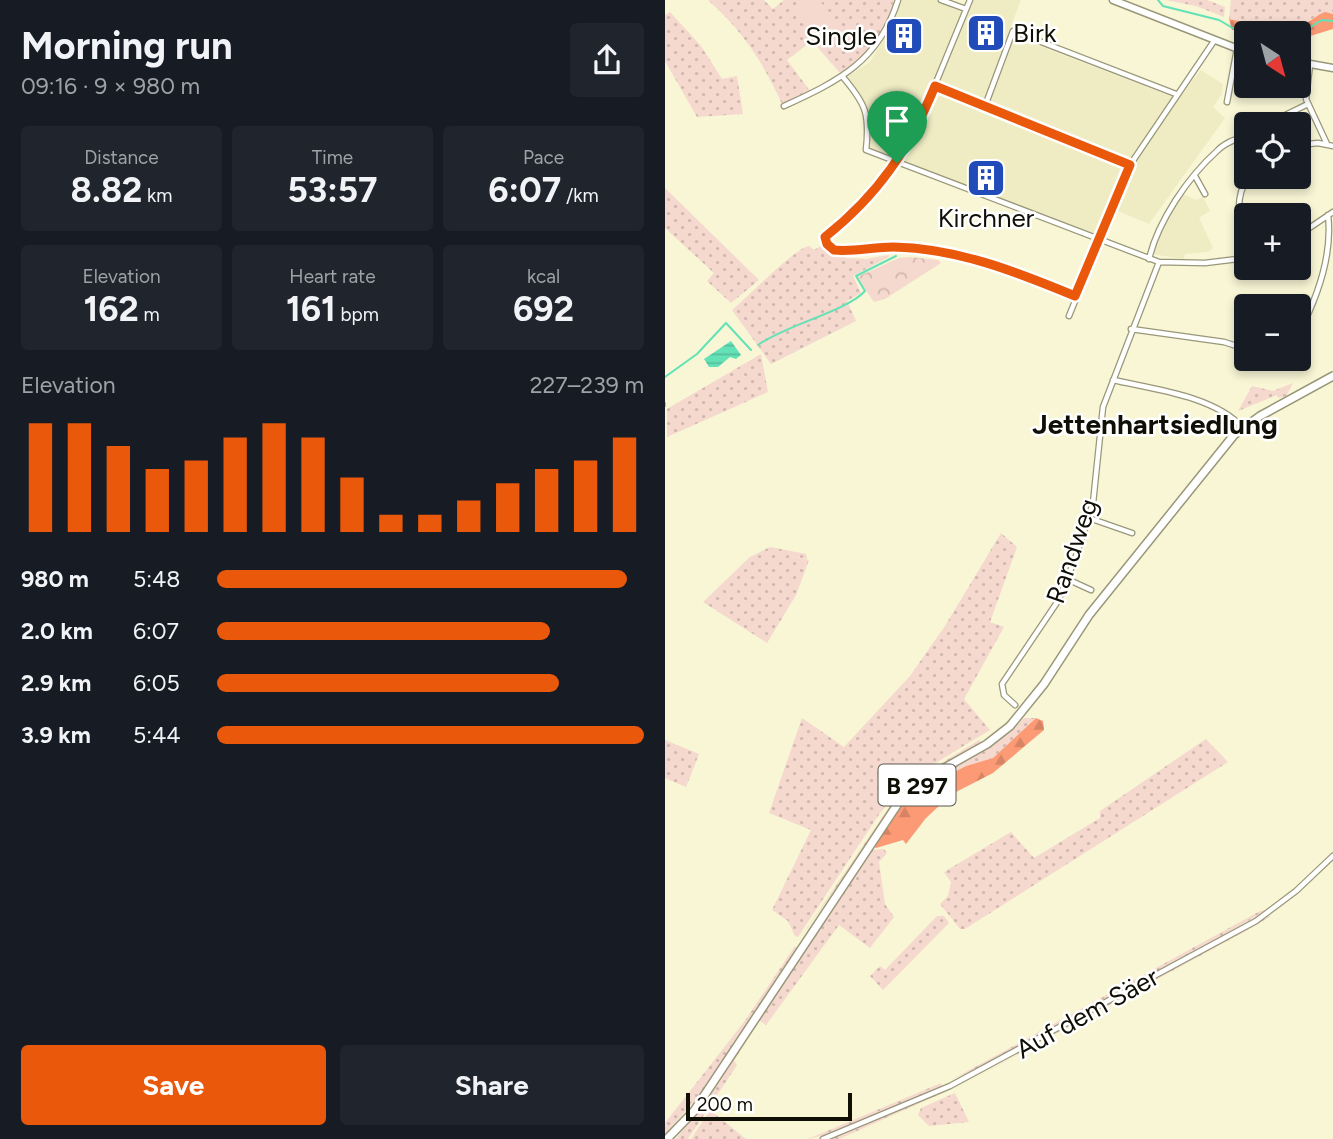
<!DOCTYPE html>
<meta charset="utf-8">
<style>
body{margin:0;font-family:Figtree,sans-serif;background:#20242c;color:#f1f3f6;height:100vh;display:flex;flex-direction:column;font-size:26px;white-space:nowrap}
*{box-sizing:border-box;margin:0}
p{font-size:23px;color:#9ea1a6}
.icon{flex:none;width:38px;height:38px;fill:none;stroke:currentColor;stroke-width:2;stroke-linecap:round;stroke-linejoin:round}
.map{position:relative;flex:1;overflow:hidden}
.panel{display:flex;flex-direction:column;background:#171b24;width:665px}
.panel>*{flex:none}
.needle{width:46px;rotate:144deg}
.buttons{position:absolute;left:569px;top:21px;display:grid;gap:14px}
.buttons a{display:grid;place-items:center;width:77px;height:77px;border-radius:7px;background:#171b24;box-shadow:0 4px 10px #0003;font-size:35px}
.scale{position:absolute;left:21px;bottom:18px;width:166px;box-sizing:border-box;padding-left:7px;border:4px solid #100f05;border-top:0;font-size:19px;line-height:24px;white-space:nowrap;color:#100f05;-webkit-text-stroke:5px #fff;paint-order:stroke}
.pin{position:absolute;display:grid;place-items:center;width:60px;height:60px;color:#fff;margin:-72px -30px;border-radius:50% 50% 50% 0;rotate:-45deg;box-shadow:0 0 7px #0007}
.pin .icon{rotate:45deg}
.round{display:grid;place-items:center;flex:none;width:74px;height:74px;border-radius:7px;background:#20242c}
.overview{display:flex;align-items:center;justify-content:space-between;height:119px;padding:0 21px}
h1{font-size:38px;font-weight:700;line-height:52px}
.figures{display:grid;grid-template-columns:repeat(3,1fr);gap:10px;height:119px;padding:7px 21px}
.figures div{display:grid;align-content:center;border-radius:7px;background:#20242c;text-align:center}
.figures b{font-size:35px;font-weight:700}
.figures small{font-size:19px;font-weight:400}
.figures p{font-size:19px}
.chart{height:196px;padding:14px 21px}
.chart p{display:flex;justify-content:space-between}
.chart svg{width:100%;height:126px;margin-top:7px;stroke:#ea580c;stroke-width:6}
.primary-button{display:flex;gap:14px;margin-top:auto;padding:14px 21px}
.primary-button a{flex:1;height:80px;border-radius:7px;background:#ea580c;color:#fff;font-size:28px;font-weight:700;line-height:80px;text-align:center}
.primary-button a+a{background:#20242c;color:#f1f3f6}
ul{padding:0 21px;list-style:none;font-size:23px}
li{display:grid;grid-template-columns:112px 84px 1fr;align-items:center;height:52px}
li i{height:18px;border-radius:9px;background:#ea580c}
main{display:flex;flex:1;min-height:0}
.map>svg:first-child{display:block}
</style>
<main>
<section class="panel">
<div class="overview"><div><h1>Morning run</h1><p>09:16 · 9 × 980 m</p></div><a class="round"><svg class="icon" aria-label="share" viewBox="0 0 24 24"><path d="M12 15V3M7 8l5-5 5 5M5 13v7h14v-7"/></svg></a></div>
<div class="figures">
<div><p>Distance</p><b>8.82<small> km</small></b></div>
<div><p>Time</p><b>53:57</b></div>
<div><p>Pace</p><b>6:07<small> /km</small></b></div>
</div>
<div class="figures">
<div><p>Elevation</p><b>162<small> m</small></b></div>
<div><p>Heart rate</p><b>161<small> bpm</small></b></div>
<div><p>kcal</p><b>692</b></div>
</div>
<div class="chart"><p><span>Elevation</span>227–239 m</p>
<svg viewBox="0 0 160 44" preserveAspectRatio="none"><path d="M5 44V6M15 44V6M25 44V14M35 44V22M45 44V19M55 44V11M65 44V6M75 44V11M85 44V25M95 44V38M105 44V38M115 44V33M125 44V27M135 44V22M145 44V19M155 44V11"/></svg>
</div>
<ul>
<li><b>980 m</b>5:48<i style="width:96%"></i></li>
<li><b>2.0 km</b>6:07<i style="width:78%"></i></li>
<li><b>2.9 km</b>6:05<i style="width:80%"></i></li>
<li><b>3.9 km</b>5:44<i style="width:100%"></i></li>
</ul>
<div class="primary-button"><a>Save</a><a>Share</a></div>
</section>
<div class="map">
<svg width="668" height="1139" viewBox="0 0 668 1139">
<defs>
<pattern id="grass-dots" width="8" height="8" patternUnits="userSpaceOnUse" patternTransform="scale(1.75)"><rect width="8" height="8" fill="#f5d8ce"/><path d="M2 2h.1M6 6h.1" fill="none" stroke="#d1b8af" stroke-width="1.8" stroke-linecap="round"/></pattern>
<pattern id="forest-firs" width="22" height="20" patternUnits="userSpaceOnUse" patternTransform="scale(1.75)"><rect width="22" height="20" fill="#fc9a76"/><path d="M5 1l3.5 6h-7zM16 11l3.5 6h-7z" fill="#d78465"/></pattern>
<pattern id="park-crowns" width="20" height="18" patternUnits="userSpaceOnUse" patternTransform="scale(1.75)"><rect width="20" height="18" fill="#f5d8ce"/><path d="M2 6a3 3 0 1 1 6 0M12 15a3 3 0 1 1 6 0" fill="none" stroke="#d1b8af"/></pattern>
<pattern id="water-rules" width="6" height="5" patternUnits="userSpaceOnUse" patternTransform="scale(1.75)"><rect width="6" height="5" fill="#63e1b7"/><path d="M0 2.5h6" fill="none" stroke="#55c09c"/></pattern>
</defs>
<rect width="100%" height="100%" fill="#f8f6d5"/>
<!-- built -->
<path fill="#efecc4" d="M235 0H271L304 12 309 0H356L343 34 513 99 536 70 558 84 557 94 548 107 560 118 484 224 443 207 434 235 202 149 206 122 197 97 182 77 205 62 220 37Z
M518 194 531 200 538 197 545 211 534 218 548 248 543 252 520 254 519 259 486 254 500 219Z"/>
<!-- grass -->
<path fill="url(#grass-dots)" d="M43 0H99L108 9 119 0H229C220 34 203 54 175 73L147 41 122 60 145 91 117 104C98 62 77 30 43 0Z
M501 0H542L560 7 559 17 531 6Z
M566 0H668V14C653 11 646 23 631 25 622 26 612 22 603 22 589 21 578 22 564 19Z
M5 12 36 46 57 79 72 76 78 114 32 117 0 61V15Z
M0 188 94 280 66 303 42 281 49 273 0 228Z
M144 246 149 250 156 246 168 254H179L180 258 201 259 224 255V257L188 276 196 293 182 301 191 321 106 364 67 310C83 297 130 248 144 246Z
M96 354 103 392 2 437V409Z
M628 383 621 396 613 398 612 395 573 411 587 386 608 391Z
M336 533 352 547 325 622 339 627 299 699 325 730 259 770 234 791 215 813 133 937 130 936 123 921 107 910 146 830 104 813 137 718 179 747 245 676 280 626Z
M105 547 141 554 142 559 117 554 144 560 131 595 102 643 38 602 85 557Z
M359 718H371L328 758 301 766 253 791C287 764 328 749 359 718Z
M541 739 563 762 300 929H295L275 904 283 896 286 882 279 872 346 832 369 858 435 818V811Z
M0 740 34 754 21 787 0 778Z
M314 740 317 743 264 773 233 800 134 940 229 800 257 775Z
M219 849 222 853 214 862 220 904 229 917 205 948 174 925 101 1025 92 1019 205 850Z
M597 910 600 911 578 924 328 1061 286 1080Z
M272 916H279L284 923 218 990 205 976 215 966 220 970Z
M603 916H606L581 931 293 1087Z
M130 946 132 948 35 1095 0 1134V1123L79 1022Z
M88 1025H91L69 1061 72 1065 23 1139H11L41 1100Z
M276 1083 277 1086 164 1134 143 1139Z
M280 1092 174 1139H166L278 1092Z
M290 1093 304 1122 264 1126 253 1115 256 1108Z
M45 1110 81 1139H26Z"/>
<!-- forest -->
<path fill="url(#forest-firs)" d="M660 12 668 14V29L639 38 634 37V33L567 30 564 19C578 22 628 29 641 23 647 20 652 15 660 12Z
M371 718 378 721 379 730 328 773 287 794 261 818 241 844 238 840 211 848 208 845 234 809 253 791 301 766 328 758Z"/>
<!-- park -->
<path fill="url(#park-crowns)" d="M245 257 273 260 276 263 220 299 209 302 192 277 234 258Z"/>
<!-- pitch -->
<path fill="#f5d8ce" d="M145 0H154L183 34 164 50 131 12Z"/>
<!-- water -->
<path fill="url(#water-rules)" d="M66 341 76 355 71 359 65 357 53 367H44L39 359Z"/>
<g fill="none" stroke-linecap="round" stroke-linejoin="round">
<!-- stream -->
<path stroke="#63e1b7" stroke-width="2" d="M493 0 498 6 554 20 571 30 599 32 612 29 628 33
M634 34 657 20 668 21
M93 345C121 325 182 311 200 291L191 276 231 256
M0 377 32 354 61 323 86 350
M0 403V406"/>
<!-- street casing -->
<g stroke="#999779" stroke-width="7">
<path id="street" d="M276 0 301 9
M305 0 258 114 232 163 209 193 160 241 169 250C189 252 208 247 228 247 292 247 352 272 410 296
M645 64 641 99 662 144
M177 76C201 104 205 114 201 150L494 262 540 263 581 258
M270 86 465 165
M562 102 572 49
M119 106C174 81 214 61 233 0
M320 106 348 31 511 94
M602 124 643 104
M634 145 653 143 668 146
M530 176 540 194
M634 235 668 212
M581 240C572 218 570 197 583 177
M484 259C493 221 523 177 552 151 559 143 571 139 581 135
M404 316 465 165 549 41
M466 329 559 342 581 349
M634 333C652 298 668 256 663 215
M448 380C488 389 550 396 578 428
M424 518 467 533
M402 579 426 590
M350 705 339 695 337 684 393 601 410 559 428 503 438 407 494 262
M158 1139 285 1086 591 921 631 891 668 856"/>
</g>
<!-- secondary casing -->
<g stroke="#999779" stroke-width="9">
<path id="secondary" d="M448 0 581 52
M634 62 668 68"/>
</g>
<!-- primary casing -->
<g stroke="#999779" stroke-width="10">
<path id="primary" d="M2 1139 29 1111 234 802 267 775 322 744 345 726 379 684 424 615 569 435 595 416 668 376"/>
</g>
<!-- street -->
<use href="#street" stroke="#fff" stroke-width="4.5"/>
<!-- secondary -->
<use href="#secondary" stroke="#fff" stroke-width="6"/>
<!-- primary -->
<use href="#primary" stroke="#fff" stroke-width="7"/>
</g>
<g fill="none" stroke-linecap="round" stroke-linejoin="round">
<!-- route casing -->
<g stroke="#fff" stroke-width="14">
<path id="route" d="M270 86 465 165 410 296C352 272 292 248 228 247 208 247 189 252 169 250L162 244 160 237C214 194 244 149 270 86Z"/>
</g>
<!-- route -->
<use href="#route" stroke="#ea580c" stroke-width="9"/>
</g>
<!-- icons -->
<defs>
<g id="building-square" transform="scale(2.0125)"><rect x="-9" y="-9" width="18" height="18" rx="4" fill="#204bb9" stroke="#fff"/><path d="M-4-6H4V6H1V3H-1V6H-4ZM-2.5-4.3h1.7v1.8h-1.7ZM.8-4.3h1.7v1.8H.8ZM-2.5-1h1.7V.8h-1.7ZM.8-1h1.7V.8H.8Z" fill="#fff"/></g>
</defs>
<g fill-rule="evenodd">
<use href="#building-square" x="321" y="33"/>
<use href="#building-square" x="239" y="36"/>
<use href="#building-square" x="321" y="178"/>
</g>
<g text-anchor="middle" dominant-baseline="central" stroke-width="5" stroke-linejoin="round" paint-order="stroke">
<!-- shield labels -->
<rect fill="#fff" stroke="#585750" stroke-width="2" x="213.5" y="764.5" width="77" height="41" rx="5"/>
<g font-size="24" font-weight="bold" fill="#100f05">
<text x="252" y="785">B 297</text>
</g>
<!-- poi labels -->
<g font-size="26" fill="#100f05" stroke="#fff" text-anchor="start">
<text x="348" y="33">Birk</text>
<text x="212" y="36" text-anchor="end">Single</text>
<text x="321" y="218" text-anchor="middle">Kirchner</text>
</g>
<!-- street labels -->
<g font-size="26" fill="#100f05" stroke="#fff">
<text transform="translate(407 551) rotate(-71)">Randweg</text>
<text transform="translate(422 1013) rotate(-29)">Auf dem Säer</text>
</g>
<!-- neighbourhood labels -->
<g font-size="28" font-weight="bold" fill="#100f05" stroke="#fff">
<text x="490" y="424">Jettenhartsiedlung</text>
</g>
</g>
</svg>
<div class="buttons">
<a><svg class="needle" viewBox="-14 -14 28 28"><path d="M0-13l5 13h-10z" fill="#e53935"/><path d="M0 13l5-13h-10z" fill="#9ea1a6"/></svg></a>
<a><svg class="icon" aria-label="locate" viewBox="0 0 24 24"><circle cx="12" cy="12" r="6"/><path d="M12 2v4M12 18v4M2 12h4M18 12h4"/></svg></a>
<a>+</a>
<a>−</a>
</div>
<div class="scale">200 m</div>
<div class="pin" style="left:232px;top:163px;background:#1e9e55"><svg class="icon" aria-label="arrive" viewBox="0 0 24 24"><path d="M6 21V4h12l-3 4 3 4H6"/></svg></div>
</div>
</main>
